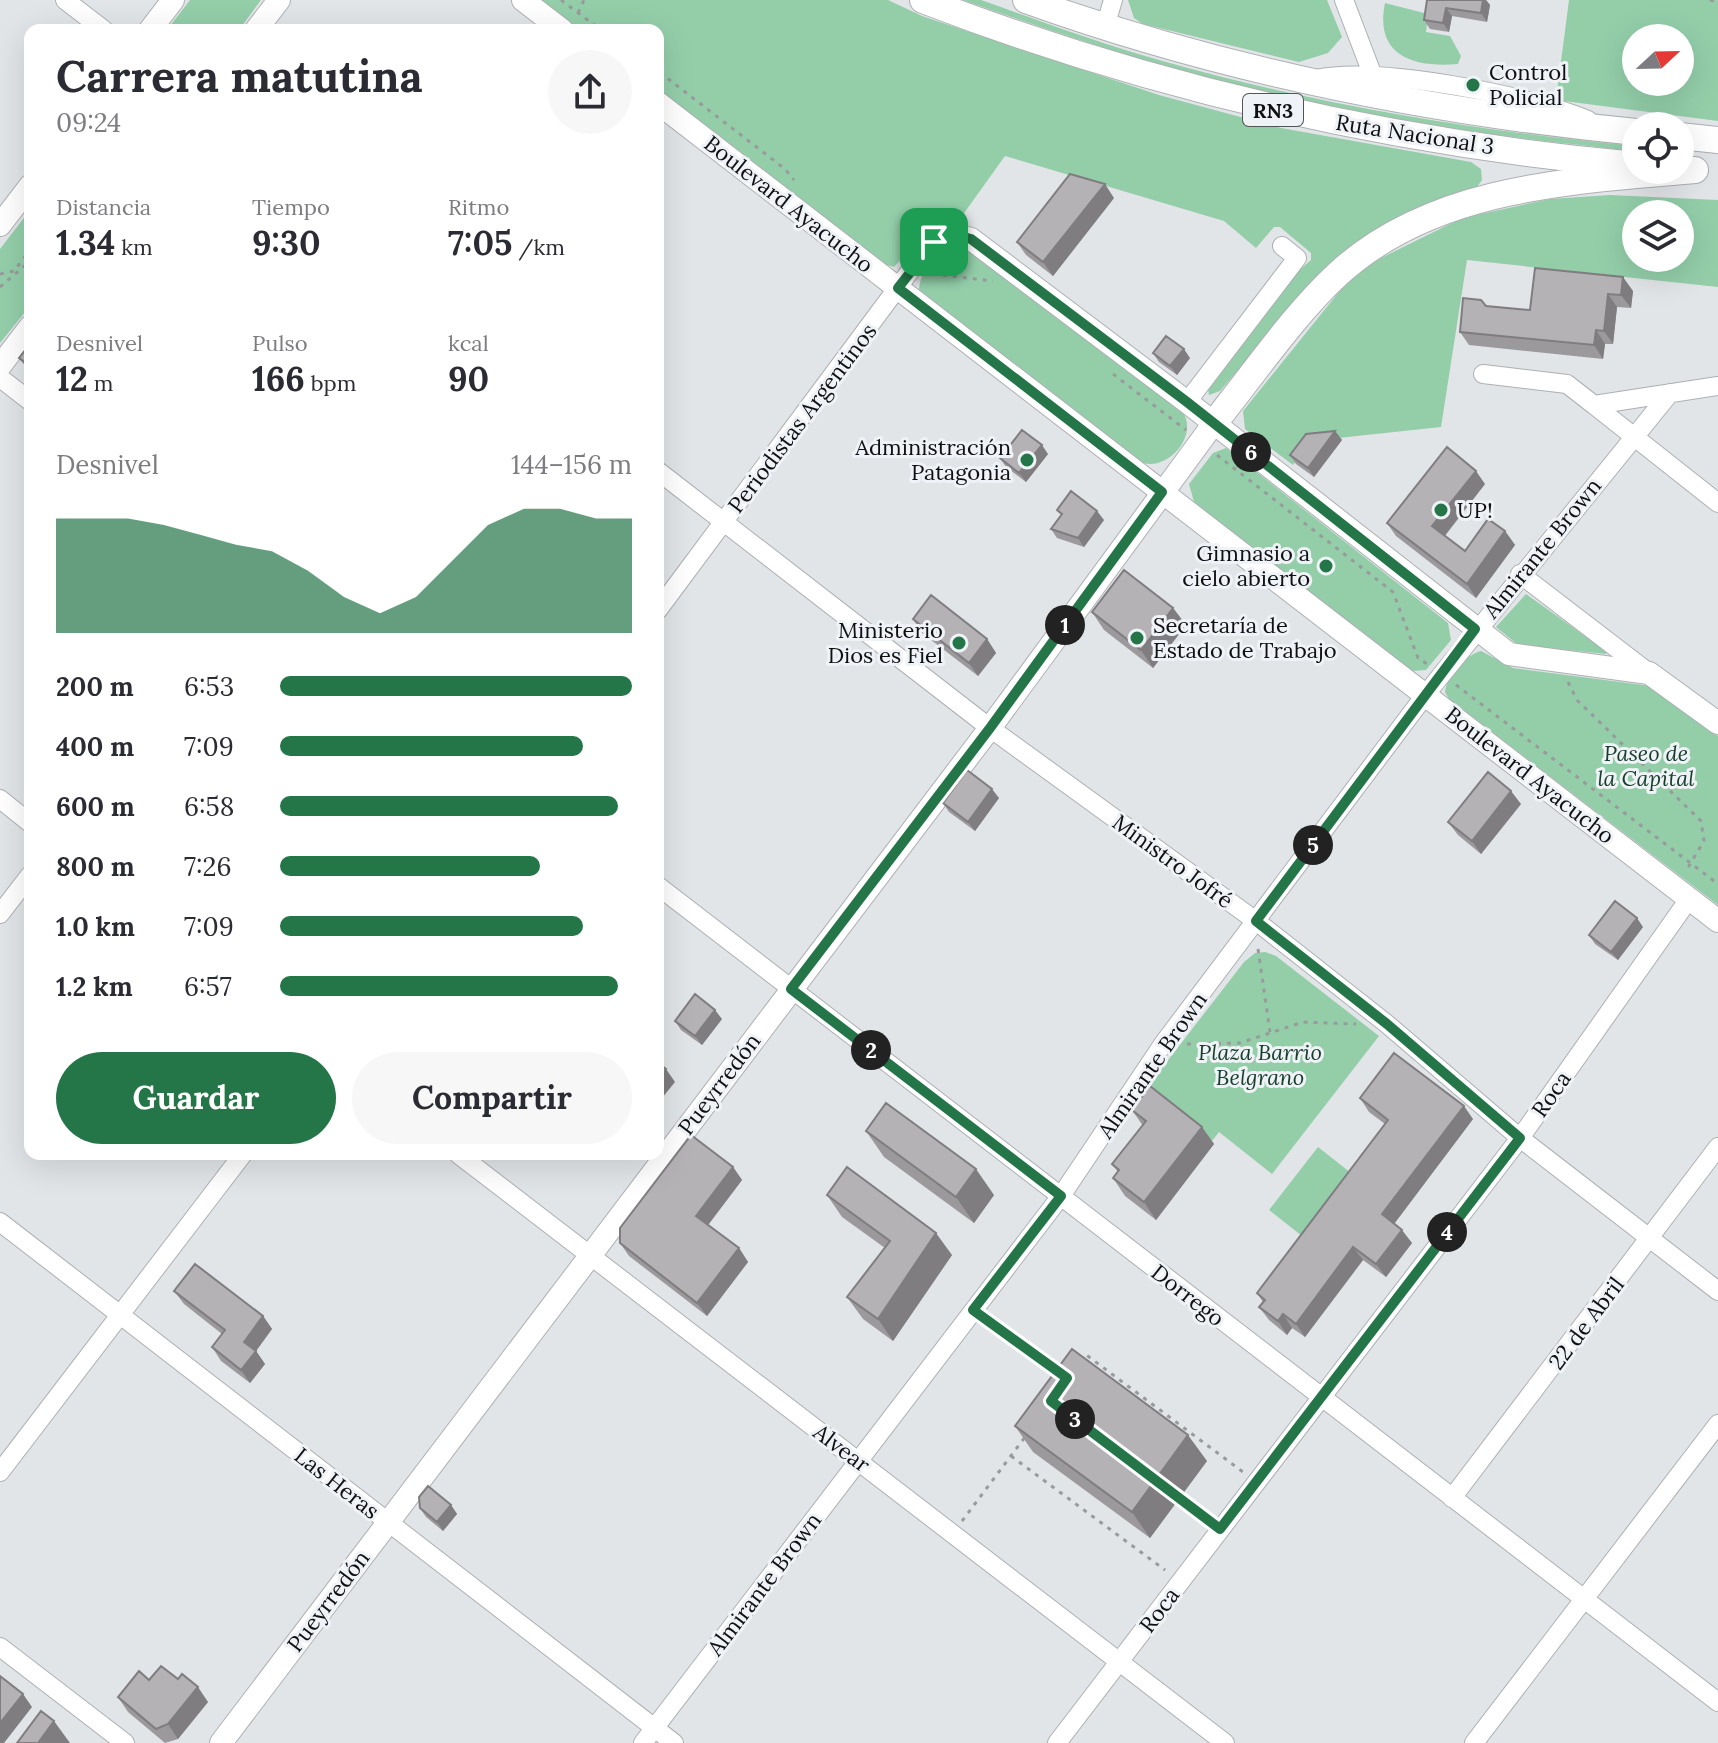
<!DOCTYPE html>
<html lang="es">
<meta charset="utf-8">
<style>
body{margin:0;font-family:Lora,serif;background:#f7f7f7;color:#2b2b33;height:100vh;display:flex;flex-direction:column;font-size:30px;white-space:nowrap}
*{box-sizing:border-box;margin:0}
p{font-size:26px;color:#7c7c81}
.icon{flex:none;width:44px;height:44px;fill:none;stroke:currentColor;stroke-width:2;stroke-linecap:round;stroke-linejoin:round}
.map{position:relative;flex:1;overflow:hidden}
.drawer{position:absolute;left:24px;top:24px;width:640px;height:1136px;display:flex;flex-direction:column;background:#fff;border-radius:16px;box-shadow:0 8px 32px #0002}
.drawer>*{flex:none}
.needle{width:52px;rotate:68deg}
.buttons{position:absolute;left:1622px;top:24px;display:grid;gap:16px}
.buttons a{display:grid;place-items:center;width:72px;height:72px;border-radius:50%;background:#fff;box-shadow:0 8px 32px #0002;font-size:40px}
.pin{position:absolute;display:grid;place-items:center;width:68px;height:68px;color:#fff;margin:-34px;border-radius:16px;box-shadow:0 4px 12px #0006}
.km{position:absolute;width:40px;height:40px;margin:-20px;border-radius:50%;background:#222;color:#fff;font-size:22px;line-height:40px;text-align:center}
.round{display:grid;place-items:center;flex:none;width:84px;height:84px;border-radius:42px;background:#f7f7f7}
.summary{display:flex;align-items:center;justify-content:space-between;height:136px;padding:0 32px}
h1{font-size:44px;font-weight:700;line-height:60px}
.metrics{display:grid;grid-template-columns:repeat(3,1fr);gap:12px;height:136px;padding:8px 32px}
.metrics div{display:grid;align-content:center}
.metrics b{font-size:34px;font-weight:700}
.metrics small{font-size:22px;font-weight:400}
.metrics p{font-size:22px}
.chart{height:224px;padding:16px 32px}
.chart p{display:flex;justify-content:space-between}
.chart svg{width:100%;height:144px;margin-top:8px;fill:#247648;opacity:.7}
.cta{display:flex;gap:16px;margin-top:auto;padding:16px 32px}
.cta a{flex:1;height:92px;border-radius:48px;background:#247648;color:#fff;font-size:32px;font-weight:700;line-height:92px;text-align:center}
.cta a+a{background:#f7f7f7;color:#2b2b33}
ul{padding:0 32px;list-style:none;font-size:26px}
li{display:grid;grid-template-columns:128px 96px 1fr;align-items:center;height:60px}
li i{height:20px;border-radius:10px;background:#247648}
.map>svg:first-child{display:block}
</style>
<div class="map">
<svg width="1718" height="1743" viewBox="0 0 1718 1743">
<rect width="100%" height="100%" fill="#e2e5e8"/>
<!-- green -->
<path fill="#93cea9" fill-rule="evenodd" d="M190 0H261L239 30H167Z
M534 0H888L922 16 1159 95 1281 128 1471 162 1481 169 1482 180 1477 187 1405 215 1362 239 1328 265 1220 391 1209 395 1208 389 1296 273 1311 260V253L1280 227H1274L1256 248 1224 221 1005 156 962 216 944 213 894 267 883 264 658 94V30H574Z
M963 0H981C1040 21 1099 43 1159 60 1313 104 1476 131 1636 146V151C1518 139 1398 124 1282 97 1173 72 1068 37 963 0Z
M1128 0H1327L1342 37 1328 53 1299 62 1143 24 1134 18Z
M1569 0H1718V121L1556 100ZM1636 38H1680V82H1636Z
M1385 3 1428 14 1426 32 1450 36 1461 56 1458 64C1414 68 1374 56 1385 3Z
M1610 195 1718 200V287L1467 260 1441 427 1310 441 1293 465 1245 429 1243 411 1347 282 1377 260 1462 218 1550 199ZM1636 214H1680V258H1636Z
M30 210V306L0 343V249Z
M955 245 964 247 1182 411C1200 435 1167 473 1140 462L924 296 919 289C920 272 937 248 955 245Z
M1226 448 1448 623 1451 640 1426 670 1411 671 1194 502 1189 484 1213 453Z
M1526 594 1606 651V654L1518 645 1496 627Z
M1481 651 1513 668 1651 686 1718 736V905L1449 699 1445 692C1447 676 1465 655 1481 651Z
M1265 952 1276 956 1379 1036 1272 1174 1219 1132 1212 1141 1145 1090 1244 962 1255 953Z
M1318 1147 1351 1173 1302 1236 1269 1210Z"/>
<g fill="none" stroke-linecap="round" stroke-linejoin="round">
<!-- minor casing -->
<g stroke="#adafb3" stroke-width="20">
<path id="minor" d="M65 0 104 30
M1344 0 1376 84
M1105 27 1113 0
M1316 79C1378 66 1528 95 1588 120
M1483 374 1567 384 1594 405 1718 386
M0 378 30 401
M1187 402 1297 258 1282 246
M1594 405 1718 503
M658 471 990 728 1256 921 1387 1024 1520 1138 1718 1291
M1520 574 1649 673
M658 610 910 271 934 242 952 234
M0 799 30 823
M658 886 1718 1702
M0 914 30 875
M458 1154 1225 1743
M0 1222 674 1743
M0 1472 243 1154
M1452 1498 1718 1147
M0 1647 125 1743
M643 1743 1061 1196 1163 1044 1426 694 1670 393
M1057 1743 1520 1138 1689 899
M1474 1743 1718 1424"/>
</g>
<!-- major casing -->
<g stroke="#adafb3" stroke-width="24">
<path id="major" d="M523 0 562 30
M150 30 173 0
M256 30 279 0
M658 103 1718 921
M0 225 30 186
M952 234 971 239 1187 402 1509 654 1649 673 1718 723
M0 366 30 327
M221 1743 990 728 1214 423"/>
</g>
<!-- highway casing -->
<g stroke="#adafb3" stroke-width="28">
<path id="highway" d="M923 0C1152 88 1392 143 1636 165
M1026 0C1221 70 1430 112 1636 132
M1680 136 1718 140
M1214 423C1252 376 1295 313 1339 273 1435 186 1573 181 1695 170"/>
</g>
<!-- path -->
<path stroke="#989b9d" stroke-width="3" stroke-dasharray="4 6" stroke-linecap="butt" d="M561 0 601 30
M1710 0 1718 2
M578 13 584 0
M658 79 667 78 785 169 794 180
M0 274 14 271 30 250
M933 274 993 281
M0 287 30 261
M1113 374 1186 430
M1217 455 1393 592 1418 658 1427 664
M1568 682 1577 700 1701 821 1704 841 1687 869
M1456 685 1718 884
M1258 949 1270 1032
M1187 1044 1240 1043 1303 1022 1356 1024
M989 1322 1057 1371
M1081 1360 1085 1354 1243 1472
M1011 1456 1165 1570
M1179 1498 1208 1520
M962 1521 1025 1437"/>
<!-- minor -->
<use href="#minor" stroke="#fff" stroke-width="18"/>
<!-- major -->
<use href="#major" stroke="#fff" stroke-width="22"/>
<!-- highway -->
<use href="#highway" stroke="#fff" stroke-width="26"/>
</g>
<!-- wall -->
<path fill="#9c999c" d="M1427 0H1486L1490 5 1487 22 1452 16 1449 32 1430 29 1424 20Z
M1114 198 1053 276 1026 255 1017 242Z
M1535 268 1633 291 1631 308 1617 307 1613 344H1605L1603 359 1469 345 1460 332 1530 310Z
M30 344V370L26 367 19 358Z
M1153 353 1190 358 1177 375 1159 362Z
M1335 431 1342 440 1314 477 1296 464 1290 455Z
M1048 454 1026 482 1006 467 1000 458Z
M1485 484 1445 536 1465 551 1505 531 1515 545 1476 598 1396 536 1387 523Z
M1057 510 1104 520 1084 547 1057 538 1051 529 1061 515Z
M1173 608 1186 625 1153 668 1104 630 1092 612Z
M913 619 987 639 996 653 978 676 922 633Z
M999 798 975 831 949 812 943 803Z
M1521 804 1481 854 1458 835 1448 822Z
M1643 927 1618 960 1595 944 1589 935Z
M722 1019 702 1045 681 1030 675 1021Z
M1360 1098 1473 1119 1394 1224 1412 1243 1386 1277 1363 1260 1305 1337 1292 1328 1287 1335 1269 1320 1259 1307 1263 1302 1257 1293 1385 1124 1369 1112Z
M1132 1110 1202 1127 1214 1144 1156 1220 1125 1196 1113 1178 1118 1172 1112 1164 1143 1126Z
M866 1131 994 1195 974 1223 884 1157Z
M733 1167 742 1180 708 1225 739 1248 748 1262 707 1316 629 1256 620 1243Z
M827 1195 952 1255 893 1341 863 1319 847 1297 885 1248 842 1217Z
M174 1291 263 1316 272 1329 256 1351 265 1364 250 1383 221 1361 212 1347 222 1334 184 1304Z
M1015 1426 1207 1461 1150 1538 1033 1452Z
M451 1505 457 1514 443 1531 426 1517 420 1508Z
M149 1680 208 1702 178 1739 165 1743 128 1712 118 1697Z"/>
<!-- shaded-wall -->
<path fill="#7f7d7f" d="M1483 0H1486L1490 5 1487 22 1481 13Z
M1446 8 1452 16 1449 32 1443 23Z
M1105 184 1114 198 1053 276 1043 262Z
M1623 277 1633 291 1631 308 1621 295Z
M1608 294 1617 307 1613 344 1604 331Z
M1596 330 1605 344 1603 359 1594 345Z
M1184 349 1190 358 1177 375 1170 366Z
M1335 431 1342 440 1314 477 1308 468Z
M1042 445 1048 454 1026 482 1019 473Z
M1476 471 1485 484 1441 540 1432 526Z
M1097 511 1104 520 1084 547 1078 538Z
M1505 531 1515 545 1476 598 1467 584Z
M1173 608 1186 625 1153 668 1141 650Z
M987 639 996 653 978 676 969 663Z
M992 789 999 798 975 831 968 822Z
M1511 791 1521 804 1481 854 1472 841Z
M1637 918 1643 927 1618 960 1611 952Z
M715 1010 722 1019 702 1045 695 1036Z
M666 1069 675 1082 658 1103V1079Z
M1464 1106 1473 1119 1391 1228 1382 1214Z
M1202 1127 1214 1144 1156 1220 1144 1202Z
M733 1167 742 1180 705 1229 696 1216Z
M976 1169 994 1195 974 1223 956 1197Z
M1402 1230 1412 1243 1386 1277 1376 1264Z
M936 1233 952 1255 893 1341 878 1319Z
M1353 1247 1363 1260 1305 1337 1296 1324Z
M739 1248 748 1262 707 1316 697 1303Z
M1283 1314 1292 1328 1287 1335 1278 1321Z
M263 1316 272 1329 256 1351 265 1364 250 1383 241 1370 244 1342Z
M1188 1435 1207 1461 1150 1538 1132 1512Z
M451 1505 457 1514 443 1531 437 1522Z
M198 1687 208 1702 178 1739 168 1724Z
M23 1694 32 1707 4 1743H0V1723Z
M54 1721 70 1743H38Z"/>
<!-- building -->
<path fill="#b5b2b5" stroke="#7f7d7f" stroke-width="2" d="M1427 0H1483L1481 13 1446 8 1443 23 1424 20Z
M60 26 66 30H56Z
M1070 174 1105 184 1043 262 1017 242Z
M1535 268 1623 277 1621 295 1608 294 1604 331 1596 330 1594 345 1460 332 1463 298 1481 300 1486 306 1530 310Z
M1166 336 1184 349 1170 366 1153 353Z
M30 344V366L19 358Z
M1022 430 1042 445 1019 473 1000 458Z
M1335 431 1308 468 1290 455 1306 434Z
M1447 447 1476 471 1432 526 1465 551 1488 519 1505 531 1467 584 1387 523Z
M1071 491 1097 511 1078 538 1051 529 1062 514 1057 510Z
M1124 570 1173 608 1141 650 1092 612Z
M931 595 987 639 969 663 913 619Z
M967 770 992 789 968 822 943 803Z
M1488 772 1511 791 1472 841 1448 822Z
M1615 901 1637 918 1611 952 1589 935Z
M695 994 715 1010 695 1036 675 1021Z
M1394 1053 1464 1106 1382 1214 1402 1230 1376 1264 1353 1247 1296 1324 1283 1314 1278 1321 1259 1307 1265 1300 1257 1293 1388 1120 1360 1098Z
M658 1063 666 1069 658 1079Z
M1150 1086 1202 1127 1144 1202 1113 1178 1119 1170 1112 1164 1146 1121 1132 1110Z
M886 1103 976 1169 956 1197 866 1131Z
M691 1135 733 1167 696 1216 739 1248 697 1303 620 1243V1228Z
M847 1167 936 1233 878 1319 847 1297 890 1241 827 1195Z
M195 1264 263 1316 244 1342 256 1351 241 1370 212 1347 225 1330 174 1291Z
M1072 1349 1188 1435 1132 1512 1015 1426Z
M428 1486 451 1505 437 1522 420 1508 419 1497Z
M161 1666 178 1679 182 1674 198 1687 168 1724 156 1729 118 1697 139 1671 149 1680Z
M0 1676 23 1694 0 1723Z
M41 1711 54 1721 38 1743H17Z"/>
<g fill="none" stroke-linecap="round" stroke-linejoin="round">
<!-- route casing -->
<g stroke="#fff" stroke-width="16">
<path id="route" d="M952 234 971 239 1187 402 1475 629 1256 921 1387 1024 1520 1138 1220 1529 1051 1401 1067 1378 973 1310 1061 1196 791 989 990 728 1162 492 898 288 934 242Z"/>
</g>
<!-- route -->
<use href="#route" stroke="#247648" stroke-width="10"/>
</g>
<!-- markers -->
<g fill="#247648" stroke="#eff2f6" stroke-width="3">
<circle cx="1473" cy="85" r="8"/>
<circle cx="1027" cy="460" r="8"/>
<circle cx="1441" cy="510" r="8"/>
<circle cx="1326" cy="566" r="8"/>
<circle cx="1137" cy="638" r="8"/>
<circle cx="959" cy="643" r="8"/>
</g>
<g text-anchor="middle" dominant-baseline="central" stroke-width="6" stroke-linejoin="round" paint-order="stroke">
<!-- shield labels -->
<rect fill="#eff2f6" stroke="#525456" stroke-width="2" x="1243" y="94" width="60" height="32" rx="6"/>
<g font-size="20" font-weight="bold" fill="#0f1011">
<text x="1273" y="110">RN3</text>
</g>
<!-- poi labels -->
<g font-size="22" fill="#0f1011" stroke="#eff2f6" text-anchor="start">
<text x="1489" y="72">Control<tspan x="1489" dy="25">Policial</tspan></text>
<text x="1011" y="447" text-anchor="end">Administración<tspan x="1011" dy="25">Patagonia</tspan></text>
<text x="1457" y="510">UP!</text>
<text x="1310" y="553" text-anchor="end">Gimnasio a<tspan x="1310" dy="25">cielo abierto</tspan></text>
<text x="1153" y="625">Secretaría de<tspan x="1153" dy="25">Estado de Trabajo</tspan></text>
<text x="943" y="630" text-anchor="end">Ministerio<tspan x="943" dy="25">Dios es Fiel</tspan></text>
</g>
<!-- street labels -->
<g font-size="22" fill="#0f1011" stroke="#eff2f6">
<text transform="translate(1415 134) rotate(9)">Ruta Nacional 3</text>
<text transform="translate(789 204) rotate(38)">Boulevard Ayacucho</text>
<text transform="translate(802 418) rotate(-53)">Periodistas Argentinos</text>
<text transform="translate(1542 548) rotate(-51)">Almirante Brown</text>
<text transform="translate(1530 775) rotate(38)">Boulevard Ayacucho</text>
<text transform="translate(1173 861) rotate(36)">Ministro Jofré</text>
<text transform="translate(1152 1065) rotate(-55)">Almirante Brown</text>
<text transform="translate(719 1084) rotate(-53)">Pueyrredón</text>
<text transform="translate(1551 1094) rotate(-55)">Roca</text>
<text transform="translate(1188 1295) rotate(38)">Dorrego</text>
<text transform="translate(1586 1323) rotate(-53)">22 de Abril</text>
<text transform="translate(842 1448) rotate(37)">Alvear</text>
<text transform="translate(337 1483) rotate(38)">Las Heras</text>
<text transform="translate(764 1584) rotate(-53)">Almirante Brown</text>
<text transform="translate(328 1601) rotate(-53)">Pueyrredón</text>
<text transform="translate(1159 1610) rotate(-53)">Roca</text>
</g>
<!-- park labels -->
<g font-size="22" font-style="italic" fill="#163f29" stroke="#eff2f6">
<text x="1646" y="753">Paseo de<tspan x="1646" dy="25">la Capital</tspan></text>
<text x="1260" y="1052">Plaza Barrio<tspan x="1260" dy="25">Belgrano</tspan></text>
</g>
</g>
</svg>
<div class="buttons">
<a><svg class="needle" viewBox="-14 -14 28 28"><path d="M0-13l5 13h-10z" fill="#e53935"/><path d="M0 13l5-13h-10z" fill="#7c7c81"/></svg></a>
<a><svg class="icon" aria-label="locate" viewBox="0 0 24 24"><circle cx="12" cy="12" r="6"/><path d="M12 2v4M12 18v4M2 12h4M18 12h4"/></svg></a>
<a><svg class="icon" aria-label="layers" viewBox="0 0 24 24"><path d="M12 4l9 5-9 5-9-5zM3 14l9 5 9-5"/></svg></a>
</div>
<div class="pin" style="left:934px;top:242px;background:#1e9e55"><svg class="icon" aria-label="arrive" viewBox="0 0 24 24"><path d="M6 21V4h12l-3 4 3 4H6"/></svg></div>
<b class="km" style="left:1065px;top:625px">1</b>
<b class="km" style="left:871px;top:1050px">2</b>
<b class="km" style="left:1075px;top:1419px">3</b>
<b class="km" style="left:1447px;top:1232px">4</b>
<b class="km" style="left:1313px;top:845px">5</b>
<b class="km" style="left:1251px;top:452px">6</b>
<section class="drawer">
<div class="summary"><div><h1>Carrera matutina</h1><p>09:24</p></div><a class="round"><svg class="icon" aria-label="share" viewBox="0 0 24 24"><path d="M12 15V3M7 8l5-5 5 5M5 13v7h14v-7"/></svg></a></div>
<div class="metrics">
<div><p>Distancia</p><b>1.34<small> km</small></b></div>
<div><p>Tiempo</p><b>9:30</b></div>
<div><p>Ritmo</p><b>7:05<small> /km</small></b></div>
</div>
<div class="metrics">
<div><p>Desnivel</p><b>12<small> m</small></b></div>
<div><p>Pulso</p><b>166<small> bpm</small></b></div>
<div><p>kcal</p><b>90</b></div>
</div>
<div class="chart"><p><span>Desnivel</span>144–156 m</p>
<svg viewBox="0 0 160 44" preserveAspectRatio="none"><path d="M0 44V9L10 9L20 9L30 11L40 14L50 17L60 19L70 25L80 33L90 38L100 33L110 22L120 11L130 6L140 6L150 9L160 9V44z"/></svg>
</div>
<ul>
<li><b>200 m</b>6:53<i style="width:100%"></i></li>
<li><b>400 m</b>7:09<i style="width:86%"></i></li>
<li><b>600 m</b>6:58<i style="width:96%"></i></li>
<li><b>800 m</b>7:26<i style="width:74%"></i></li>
<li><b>1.0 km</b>7:09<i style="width:86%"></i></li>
<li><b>1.2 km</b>6:57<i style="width:96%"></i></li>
</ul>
<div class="cta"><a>Guardar</a><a>Compartir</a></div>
</section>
</div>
